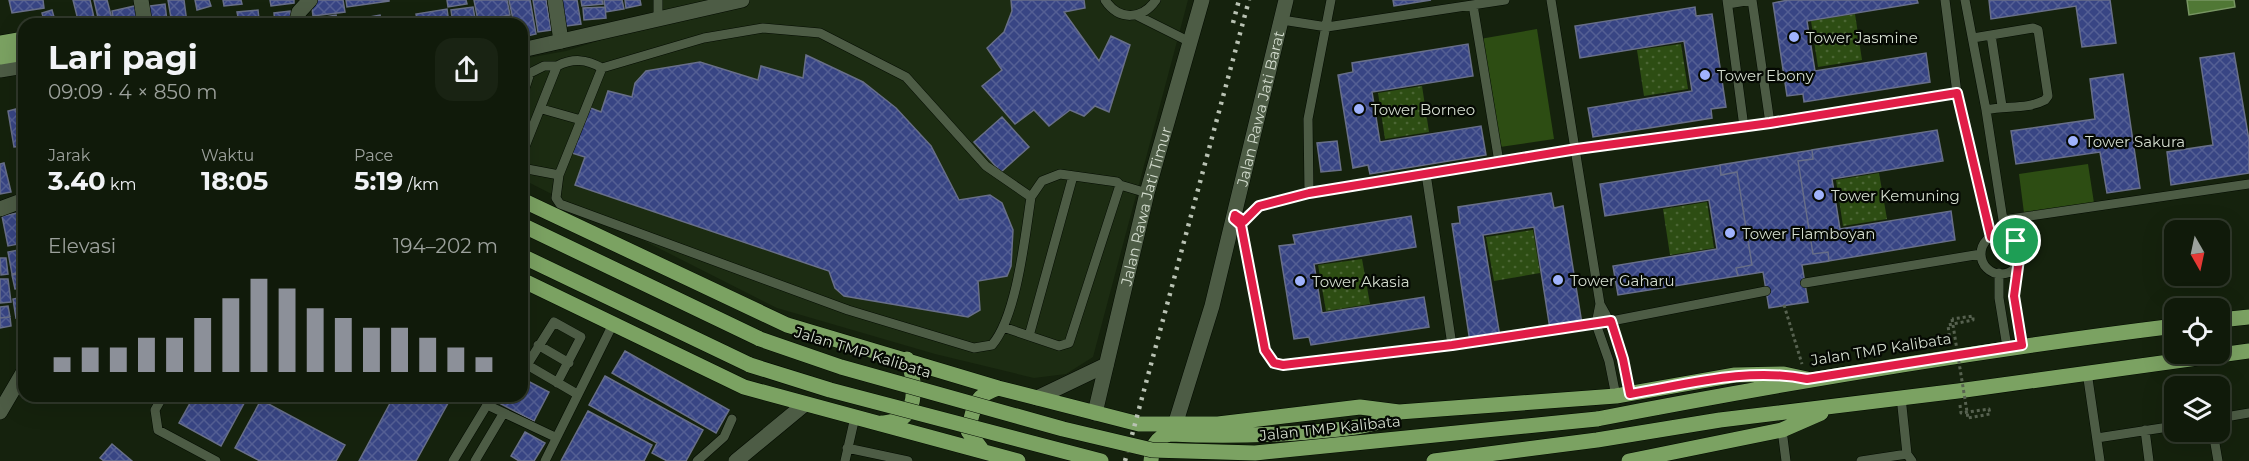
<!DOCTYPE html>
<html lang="id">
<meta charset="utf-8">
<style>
body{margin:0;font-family:Montserrat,sans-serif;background:#192313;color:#f1f3f6;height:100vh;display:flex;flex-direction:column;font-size:22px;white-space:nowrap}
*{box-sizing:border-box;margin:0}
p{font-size:20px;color:#9ca19c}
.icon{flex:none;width:33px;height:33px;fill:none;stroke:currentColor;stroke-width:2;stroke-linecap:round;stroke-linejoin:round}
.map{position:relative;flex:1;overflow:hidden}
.panel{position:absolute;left:18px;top:18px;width:510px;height:384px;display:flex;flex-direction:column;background:#101a0a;border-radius:18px;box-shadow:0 6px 24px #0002,0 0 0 2px #30382b}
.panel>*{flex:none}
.needle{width:39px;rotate:171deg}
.controls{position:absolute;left:2164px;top:220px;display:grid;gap:12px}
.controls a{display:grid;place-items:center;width:66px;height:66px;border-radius:12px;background:#101a0a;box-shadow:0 6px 24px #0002,0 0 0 2px #30382b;font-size:30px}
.pin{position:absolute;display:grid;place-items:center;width:51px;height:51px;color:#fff;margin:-26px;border:3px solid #fff;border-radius:50%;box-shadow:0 2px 6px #0007}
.round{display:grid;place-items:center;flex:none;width:63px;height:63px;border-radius:18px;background:#192313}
.summary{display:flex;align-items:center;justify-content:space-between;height:102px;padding:0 30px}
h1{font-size:33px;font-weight:700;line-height:45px}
.stats{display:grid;grid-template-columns:repeat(3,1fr);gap:9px;height:102px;padding:6px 30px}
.stats div{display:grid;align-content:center}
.stats b{font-size:26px;font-weight:700}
.stats small{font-size:16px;font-weight:400}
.stats p{font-size:16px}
.chart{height:168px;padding:12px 30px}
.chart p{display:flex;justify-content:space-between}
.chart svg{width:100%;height:108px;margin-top:6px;stroke:#8c9099;stroke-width:6}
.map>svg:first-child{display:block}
</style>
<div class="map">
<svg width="2249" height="461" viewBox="0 0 2249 461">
<defs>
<pattern id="park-dots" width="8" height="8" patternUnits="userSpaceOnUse" patternTransform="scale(1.5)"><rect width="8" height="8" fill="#2d4d13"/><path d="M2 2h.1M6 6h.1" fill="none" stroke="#4b6634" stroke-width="1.8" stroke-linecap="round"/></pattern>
<pattern id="building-cross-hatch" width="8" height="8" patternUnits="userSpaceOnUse" patternTransform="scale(1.5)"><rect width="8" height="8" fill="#384584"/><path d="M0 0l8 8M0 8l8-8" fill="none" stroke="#545f94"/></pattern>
</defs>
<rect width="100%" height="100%" fill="#15220d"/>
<!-- built -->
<path fill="#1c2c12" d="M654 0H1188L1093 357 1066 374 1034 378 935 354 777 308 522 179V59L566 51 652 24Z"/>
<!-- park -->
<path fill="url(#park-dots)" d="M1855 14 1862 60 1818 67 1811 21Z
M1681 44 1688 89 1644 96 1637 50Z
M1422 86 1429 132 1385 139 1378 93Z
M1879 173 1887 219 1843 226 1836 180Z
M1707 202 1714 248 1670 255 1663 209Z
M1533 230 1540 273 1494 281 1486 237Z
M1362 259 1370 304 1326 311 1318 265Z"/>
<!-- garden -->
<path fill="#2d4d13" d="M1537 29 1554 139 1500 147 1480 39Z
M2088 164 2094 203 2024 213 2019 174Z"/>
<!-- water -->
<path fill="#507835" stroke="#789663" stroke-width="1.5" d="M2187 0H2234L2235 7 2189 15Z"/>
<!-- building -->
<path fill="url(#building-cross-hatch)" stroke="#686f89" stroke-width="1.5" d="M9 0H43L44 8 12 13Z
M73 0H90L95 22 79 24Z
M94 0H107L112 19 99 22Z
M168 0H184L187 23 172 24Z
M195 0H209L211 6 197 10Z
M223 0H241L242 4 224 6Z
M270 0H294V3L271 6Z
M311 0H343L345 12 313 16Z
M346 0H389V1L347 7Z
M447 0H466L467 4 448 7Z
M474 0H507L510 15 478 21Z
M509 0H530L536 34 522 37V24H514Z
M533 0H546L551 30 538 32Z
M556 0H577L581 24 559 27Z
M581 0H602L603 4 582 6Z
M604 0H622L624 9 606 12Z
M625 0H640L641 5 626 8Z
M1011 0H1084L1085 8 1064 12 1099 61 1111 36 1130 45 1109 112 1095 106 1084 116 1070 110 1049 126 1034 110 1015 124 982 86 1002 70 987 48 1004 32 1012 11Z
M1393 0H1431L1394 6Z
M1917 0 1918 3 1807 21 1815 71 1926 53 1930 82 1804 102 1803 94 1787 96 1773 3 1788 0Z
M1989 0H2110L2116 43 2082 47 2076 6 1991 19Z
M165 4 167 21 146 24 143 7Z
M139 5 141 16 114 22 112 11Z
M473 7 476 24H453L451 10Z
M605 7 606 18 584 20 583 8Z
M1695 7 1696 16 1712 14 1726 107 1711 109 1712 118 1593 137 1588 108 1692 91 1684 41 1580 58 1575 26Z
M447 9 449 23 418 24 416 14Z
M52 10 56 24H45L42 13Z
M258 10 259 19 239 22 237 12Z
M290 11 292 24H275L274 13Z
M336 15 338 24H315L314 19Z
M380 15 382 24H359L358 19Z
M1468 44 1473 76 1372 92 1380 142 1481 126 1486 155 1370 174 1368 165 1353 168 1338 75 1353 72 1352 63Z
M2234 53 2249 140V173L2171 185 2167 152 2213 145 2200 58Z
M806 55 863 82 896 108 931 146 959 200 990 195 1002 203 1013 230 1011 266 1007 276 978 281 980 310 968 317 844 296 835 288 829 271 575 185 585 157 572 153 588 107 601 112 608 91 632 97 635 83 646 71 700 62 758 80 761 66 803 78Z
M2123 74 2140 188 2107 193 2100 152 2016 164 2011 131 2095 119 2090 79Z
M16 109 23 146 14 147 8 111Z
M24 111V142L18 112Z
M1002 117 1029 147 1001 172 974 142Z
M1937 130 1943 161 1832 179 1840 229 1951 211 1955 240 1829 261 1828 252 1813 254 1798 161 1813 159 1812 150Z
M1337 141 1341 170 1321 172 1317 143Z
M1812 150 1813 159 1798 161 1813 254 1828 252 1829 261 1802 265 1808 302 1769 308 1763 272 1738 276 1736 268 1752 265 1737 172 1721 175 1720 165Z
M4 163 11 192 0 194V164Z
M1720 165 1721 175 1737 172 1752 265 1736 268 1738 276 1618 295 1613 266 1717 249 1709 200 1605 216 1600 184Z
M1551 193 1554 208 1563 206 1582 324 1550 329 1534 227 1483 235 1500 337 1470 342 1452 224 1460 223 1458 207Z
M23 212 24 243 8 246 2 216Z
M1411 216 1416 247 1314 264 1322 313 1424 297 1429 327 1311 345 1309 337 1294 339 1279 246 1295 244 1293 235Z
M24 249V272L12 274 8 252Z
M0 258H6L8 274 1 275Z
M24 273V288L15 289 12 275Z
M0 279H8L11 302 0 303Z
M24 297V316L16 318 13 299Z
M8 306 10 317 0 318V307Z
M10 317 11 326 0 328V318Z
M625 351 729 410 716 433 612 373Z
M605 376 703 430 686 461H667L652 453 657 443 589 405Z
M522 378 549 392 534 421 497 402 500 396H522Z
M194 396H248L221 446 179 423Z
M394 396H452L416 461H359Z
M261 400 345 445 336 461H260L235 448Z
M588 411 652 445 644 461H561Z
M525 432 545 443 534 461H519L511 456Z
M112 444 132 461H104L100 458Z"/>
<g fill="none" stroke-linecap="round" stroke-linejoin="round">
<!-- lane casing -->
<g stroke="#030b00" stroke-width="10">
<path id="lane" d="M658 0V19
M1105 0C1119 21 1142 20 1156 0
M1551 0 1600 304 1596 324 1609 361 1616 396
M1727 0 1744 127
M1752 0 1770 123
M1945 0 1957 93 1991 237
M1965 0 1986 110 2003 220 2016 241
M1728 4 1752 0
M1473 5 1499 162
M1138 16 1190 42
M1282 20 1327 27 1505 0
M763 28 820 33 906 77 986 166 1031 197C1025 236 1017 316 992 345L974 348 848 310 560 204 556 198 559 175 602 68 704 38Z
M1991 35 2002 106
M1973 38 2033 28 2038 30 2048 96 2045 100C2026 110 2006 105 1986 110
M522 97 530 73 544 66H557
M542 109 581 120
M522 154 557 66C573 58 586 59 602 68
M522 168 559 175
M1426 174 1452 345
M1120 185 1147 193
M1309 193 1308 119 1331 0
M2003 220 2249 184
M1981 254a20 20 0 1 1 40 0a20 20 0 1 1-40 0Z
M2017 265 2014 296 2022 345
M1999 273V298L2007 347
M1805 283 1981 254
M1766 291 1596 324 1452 345 1283 365 1274 363 1265 350 1241 225 1248 214 1259 206 1309 193 1577 149 1770 123 1957 93
M1600 304C1617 332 1624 363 1630 394
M1003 327 1059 346 1069 343 1120 185 1117 182 1060 174 1042 181 1031 197
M522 334V344
M1029 336 1073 176
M538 345 569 363
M2087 372 2100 461
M557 383 581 337 554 322 527 365 529 366 577 394
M163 396 155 410 158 430 216 461
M1901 397 1907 454 1912 461
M2220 418 2249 413
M1782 430 1786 461
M2145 430 2149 461
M2213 432 2218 461
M2097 438 2175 426
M847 448 908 461
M453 461 487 405 555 437
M475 461 503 414
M545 461 613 324
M697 461 724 437 732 419
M845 461 855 417
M1861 461 1907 454"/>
</g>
<!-- street casing -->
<g stroke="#030b00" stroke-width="16">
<path id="street" d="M141 0 145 24
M555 0 561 41
M296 24 299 12 310 0
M0 70 24 66
M0 209 24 200
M0 412 24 371
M736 461 805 404"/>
</g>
<!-- secondary casing -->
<g stroke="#030b00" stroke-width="16">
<g id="secondary">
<path d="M522 50 742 0"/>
<path d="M1037 398 1106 365"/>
<path id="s1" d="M1095 413 1147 193 1202 0"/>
<path id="s2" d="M1175 425 1212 306 1286 0"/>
</g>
</g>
<!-- primary casing -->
<g stroke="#030b00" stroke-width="16">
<path id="primary" d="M0 43 24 39
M0 57 24 53
M522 200 787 325 998 388 1139 424H1218L1360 407 1399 412 1616 396 1735 375 1784 374 1807 379
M522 225 760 339
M522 256 750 365
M522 280 744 387 1018 461
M2220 320 2249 317
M1597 419C1789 382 1981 350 2175 326
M882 423C888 422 895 422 901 419 919 407 914 375 907 359
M982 450 968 431C974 408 973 396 998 388
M1151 461C1152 446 1155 438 1170 434 1210 436 1375 438 1399 412
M1434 461 1597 440 1720 420 1958 391 2249 351
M1629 461 1782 430 1821 413"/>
</g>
<!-- path -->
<path stroke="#576250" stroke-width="3" stroke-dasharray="3 3" stroke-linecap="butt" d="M1784 305 1802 364
M1950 342 1948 325 1973 320V316L1952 319
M1960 405 1961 413 1989 409 1990 414 1968 418"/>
<!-- lane -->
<use href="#lane" stroke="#4d5c45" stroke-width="9"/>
<!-- street -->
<use href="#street" stroke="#4d5c45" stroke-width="15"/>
<!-- secondary -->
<use href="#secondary" stroke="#4d5c45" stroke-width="15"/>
<!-- primary -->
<use href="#primary" stroke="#7ba262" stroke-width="15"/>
<!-- rail -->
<path stroke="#b9c2b3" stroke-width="4.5" stroke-dasharray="3 6" stroke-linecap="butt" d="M1233 23 1239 0
M1125 461 1249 0"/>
<!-- primary-bridge casing -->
<g stroke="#030b00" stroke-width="16" stroke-linecap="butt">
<path id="primary-bridge" d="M760 339 841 367 1063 429 1152 450 1255 453 1597 419
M750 365 830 390 1101 461"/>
</g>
<!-- path-bridge -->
<path stroke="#576250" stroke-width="3" stroke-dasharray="3 3" stroke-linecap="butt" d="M1952 319 1968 418"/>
<!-- primary-bridge -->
<use href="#primary-bridge" stroke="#7ba262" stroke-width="15"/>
</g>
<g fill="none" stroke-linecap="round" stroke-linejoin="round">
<!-- route casing -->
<g stroke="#fff" stroke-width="12">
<path id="route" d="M1957 93 1991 237 2010 236 2016 241 2020 252 2014 296 2022 345 1807 379C1748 367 1689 384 1630 394L1623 359 1611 321 1452 345 1283 365 1274 363 1265 350 1241 225 1234 219 1235 215 1244 221 1259 206 1309 193 1577 149 1770 123Z"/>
</g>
<!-- route -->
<use href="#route" stroke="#e11d48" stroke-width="8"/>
</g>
<!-- markers -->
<g fill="#a0b3fd" stroke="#050903" stroke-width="2">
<circle cx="1794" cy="37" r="6"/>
<circle cx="1705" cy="75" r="6"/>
<circle cx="1359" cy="109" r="6"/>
<circle cx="2073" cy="141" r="6"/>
<circle cx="1819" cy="195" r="6"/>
<circle cx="1730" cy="233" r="6"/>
<circle cx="1558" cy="280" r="6"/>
<circle cx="1300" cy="281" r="6"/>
</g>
<g text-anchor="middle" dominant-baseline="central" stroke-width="4.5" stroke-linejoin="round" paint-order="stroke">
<!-- poi labels -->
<g font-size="15" fill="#d4ddcf" stroke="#050903" text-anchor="start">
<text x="1806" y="37">Tower Jasmine</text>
<text x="1717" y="75">Tower Ebony</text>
<text x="1371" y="109">Tower Borneo</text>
<text x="2085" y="141">Tower Sakura</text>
<text x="1831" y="195">Tower Kemuning</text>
<text x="1742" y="233">Tower Flamboyan</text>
<text x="1570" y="280">Tower Gaharu</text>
<text x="1312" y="281">Tower Akasia</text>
</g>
<!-- street labels -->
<g font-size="15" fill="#d4ddcf" stroke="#050903">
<text stroke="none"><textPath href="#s2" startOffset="328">Jalan Rawa Jati Barat</textPath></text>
<text stroke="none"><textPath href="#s1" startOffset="213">Jalan Rawa Jati Timur</textPath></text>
<text transform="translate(1881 349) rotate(-9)">Jalan TMP Kalibata</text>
<text transform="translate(863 352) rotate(17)">Jalan TMP Kalibata</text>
<text transform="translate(1330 428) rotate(-6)">Jalan TMP Kalibata</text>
</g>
</g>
</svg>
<div class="controls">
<a><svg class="needle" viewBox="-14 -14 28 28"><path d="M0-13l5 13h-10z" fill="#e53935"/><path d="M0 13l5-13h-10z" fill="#9ca19c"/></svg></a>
<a><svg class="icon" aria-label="locate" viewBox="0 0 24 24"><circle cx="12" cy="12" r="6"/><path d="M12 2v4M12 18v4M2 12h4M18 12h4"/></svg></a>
<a><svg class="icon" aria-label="layers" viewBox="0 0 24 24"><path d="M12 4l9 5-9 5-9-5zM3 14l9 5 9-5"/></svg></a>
</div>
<div class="pin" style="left:2016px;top:241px;background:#1e9e55"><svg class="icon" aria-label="arrive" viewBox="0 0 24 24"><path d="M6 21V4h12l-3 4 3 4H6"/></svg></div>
<section class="panel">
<div class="summary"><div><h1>Lari pagi</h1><p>09:09 · 4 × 850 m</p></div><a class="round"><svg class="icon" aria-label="share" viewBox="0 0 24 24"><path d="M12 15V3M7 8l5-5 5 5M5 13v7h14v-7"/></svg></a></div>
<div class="stats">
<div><p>Jarak</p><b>3.40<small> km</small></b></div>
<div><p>Waktu</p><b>18:05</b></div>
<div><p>Pace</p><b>5:19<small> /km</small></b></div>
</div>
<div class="chart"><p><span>Elevasi</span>194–202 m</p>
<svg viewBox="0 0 160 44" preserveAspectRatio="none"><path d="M5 44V38M15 44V34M25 44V34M35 44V30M45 44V30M55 44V22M65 44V14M75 44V6M85 44V10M95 44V18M105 44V22M115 44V26M125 44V26M135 44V30M145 44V34M155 44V38"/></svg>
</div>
</section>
</div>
